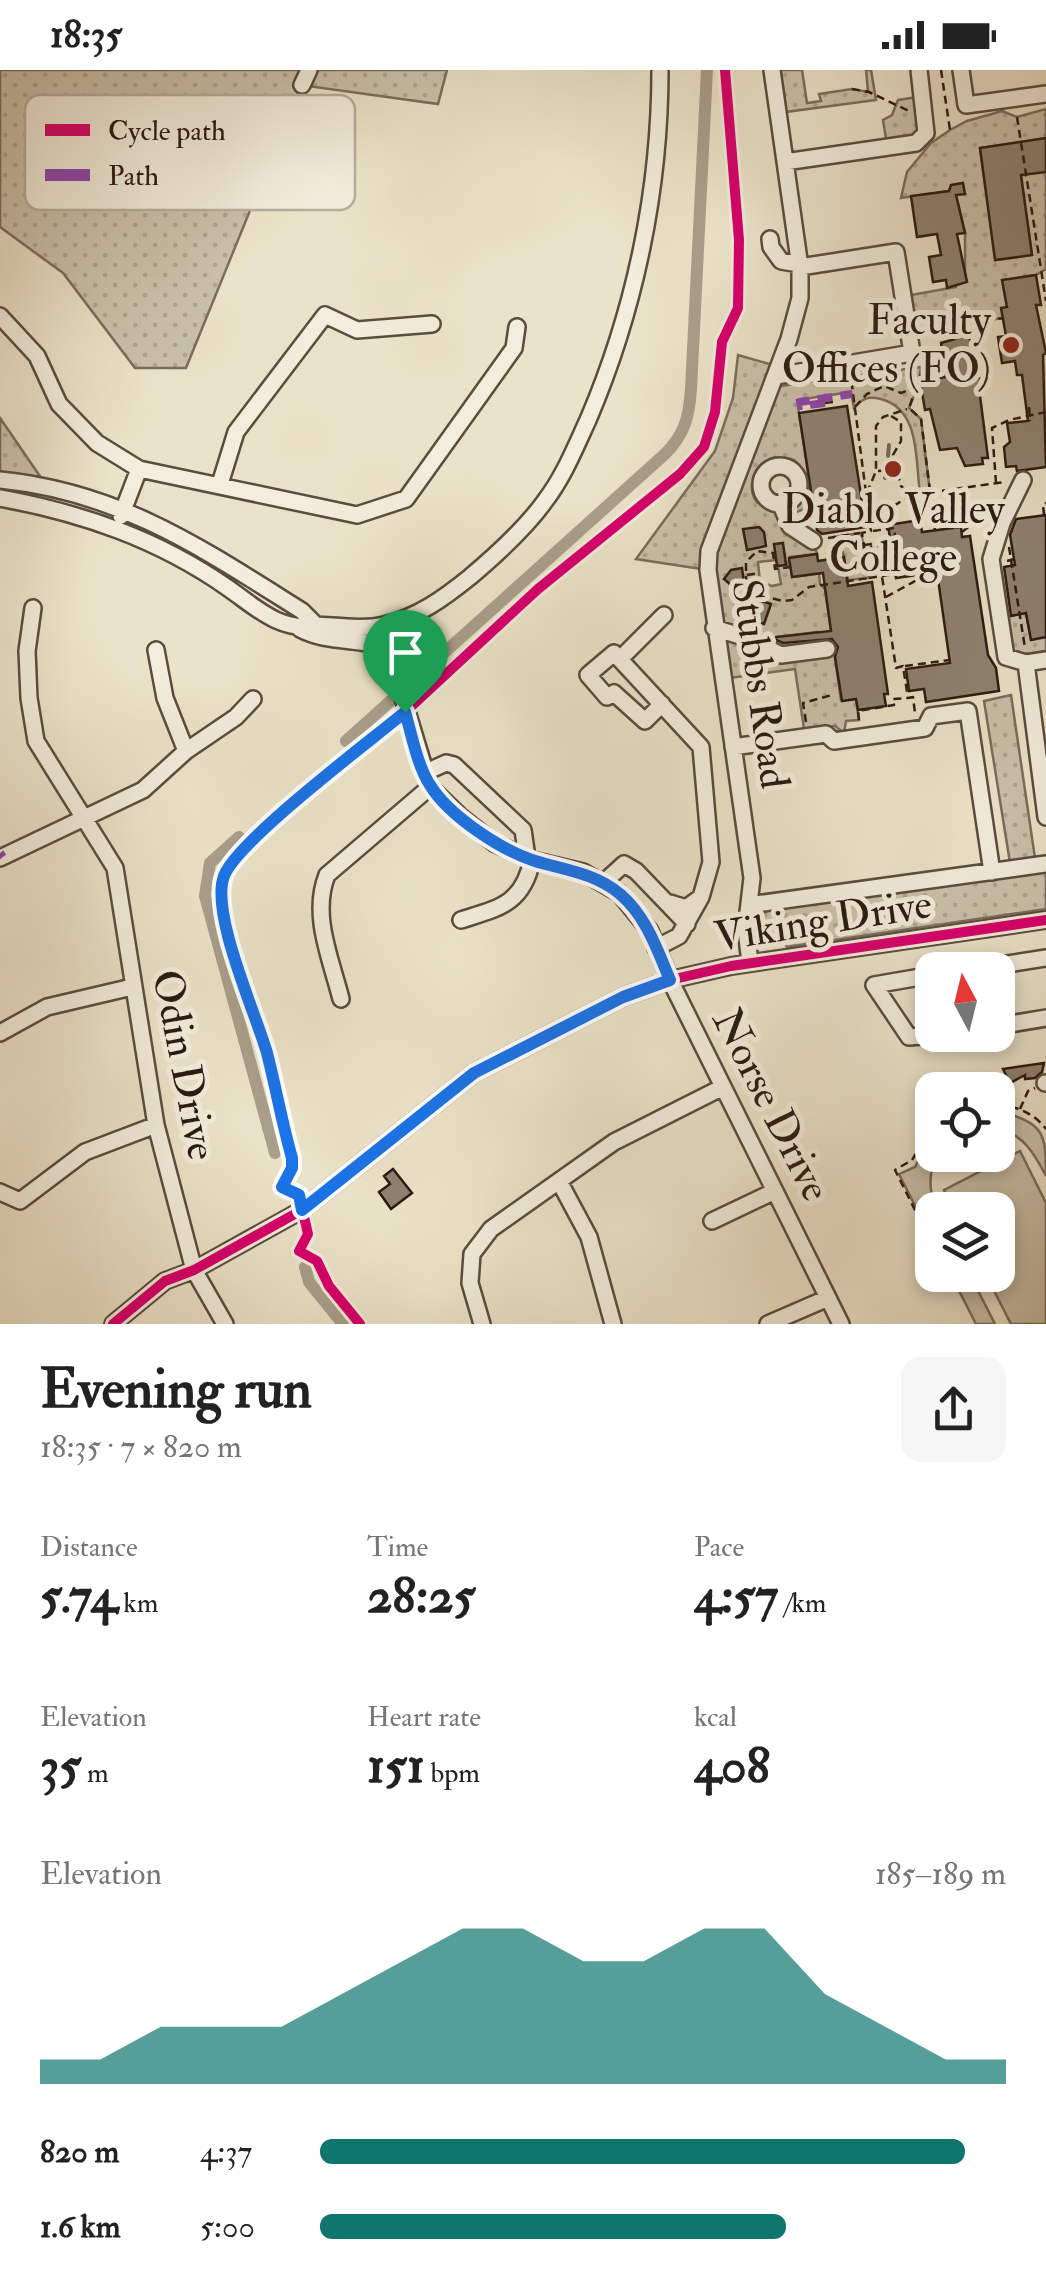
<!DOCTYPE html>
<meta charset="utf-8">
<style>
body{margin:0;font-family:"IM FELL Double Pica",serif;background:#f6f6f6;color:#222;height:100vh;display:flex;flex-direction:column;font-size:38px;white-space:nowrap}
*{box-sizing:border-box;margin:0}
p{font-size:32px;color:#767676}
.icon{flex:none;width:55px;height:55px;fill:none;stroke:currentColor;stroke-width:2;stroke-linecap:round;stroke-linejoin:round}
.map{position:relative;height:1254px;overflow:hidden}
.drawer{display:flex;flex-direction:column;background:#fff;flex:1}
.drawer>*{flex:none}
.needle{width:65px;rotate:353deg}
.buttons{position:absolute;left:915px;top:882px;display:grid;gap:20px}
.buttons a{display:grid;place-items:center;width:100px;height:100px;border-radius:20px;background:#fff;box-shadow:0 5px 15px #0003;font-size:50px}
.pin{position:absolute;display:grid;place-items:center;width:85px;height:85px;color:#fff;margin:-102px -42px;border-radius:50% 50% 50% 0;rotate:-45deg;box-shadow:0 0 10px #0007}
.pin .icon{rotate:45deg}
.round{display:grid;place-items:center;flex:none;width:105px;height:105px;border-radius:20px;background:#f6f6f6}
.head{display:flex;align-items:center;justify-content:space-between;height:170px;padding:0 40px}
h1{font-size:55px;font-weight:700;line-height:75px}
.metrics{display:grid;grid-template-columns:repeat(3,1fr);gap:15px;height:170px;padding:10px 40px}
.metrics div{display:grid;align-content:center}
.metrics b{font-size:50px;font-weight:700}
.metrics small{font-size:28px;font-weight:400}
.metrics p{font-size:28px}
.chart{height:280px;padding:20px 40px}
.chart p{display:flex;justify-content:space-between}
.chart svg{width:100%;height:180px;margin-top:10px;fill:#0f766e;opacity:.7}
ul{padding:0 40px;list-style:none;font-size:32px}
li{display:grid;grid-template-columns:160px 120px 1fr;align-items:center;height:75px}
li i{height:25px;border-radius:12px;background:#0f766e}
.status{display:flex;justify-content:space-between;align-items:center;height:70px;padding:0 50px;background:#fff;direction:ltr}
.status svg{height:28px;fill:currentColor}
.map>svg:first-child{display:block}
</style>
<div class="status"><b>18:35</b><svg viewBox="0 0 49 12"><path d="M0 12V9h3v3zM5 12V6h3v6zM10 12V3h3v9zM15 12V0h3v12zM26 1h20v11H26zM47 4h2v5h-2z"/></svg></div>
<div class="map">
<svg width="1046" height="1254" viewBox="0 0 1046 1254">
<defs>
<pattern id="grass-dots" width="8" height="8" patternUnits="userSpaceOnUse" patternTransform="scale(2.5)"><rect width="8" height="8" fill="#cac1aa"/><path d="M2 2h.1M6 6h.1" fill="none" stroke="#aea591" stroke-width="1.8" stroke-linecap="round"/></pattern>
</defs>
<rect width="100%" height="100%" fill="#ebe3c9"/>
<filter id="stains"><feTurbulence type="fractalNoise" baseFrequency=".002" numOctaves="4"/><feColorMatrix values="0 0 0 0 .2 0 0 0 0 .09 0 0 0 0 .02 0 0 0 .5 -.17"/></filter>
<radialGradient id="worn" r=".72"><stop offset=".6" stop-color="#630" stop-opacity="0"/><stop offset="1" stop-color="#630" stop-opacity=".3"/></radialGradient>
<!-- grass -->
<path fill="url(#grass-dots)" stroke="#7a6d5e" stroke-width="2.5" fill-rule="evenodd" d="M0 0H447L438 34 301 15 186 298H135L63 203 0 157Z
M772 0H802L807 33 821 31 819 24 852 19 868 22 866 0H871L876 30 778 43Z
M918 27 923 59 917 70 886 69 883 50 892 45 898 30Z
M1046 39V68L1030 71 1046 102V199L1036 205 1003 210 1007 237 1003 248 966 253 923 246 914 248 911 225 956 217 954 203 965 201V163L956 125 964 124 962 113 951 115 949 121 901 128 907 102 931 73 950 60 967 51 1002 41 1017 47ZM1016 73 1032 185 996 190 980 78Z
M738 285 780 297 773 317 921 297 918 316 909 338 921 349 930 422 920 423C915 390 921 340 881 329 868 326 863 328 854 338L851 322 797 330 813 435 785 447 813 471 817 484 790 487 787 495 819 503 820 514 825 519 841 630 856 629 859 650 846 651 844 663 835 656 804 659 795 599 722 609 708 500 636 489 715 381 733 328ZM775 387 794 390C846 435 740 464 753 408 756 396 764 391 775 387ZM777 490 781 514 772 516 760 512 758 492ZM748 526 771 534 764 553 742 546ZM817 562 818 573 777 577V567Z
M0 348 46 415 0 410Z
M861 463 869 508 848 510 843 482H836L834 467Z
M1026 543 1031 569 1046 567V581L1006 587 1000 548Z
M1011 625 1036 795 1046 794V839L787 877 783 870 757 873C754 850 757 843 779 836L1011 799 984 631Z"/>
<!-- pitch -->
<path fill="#cac1aa" stroke="#7a6d5e" stroke-width="2.5" d="M998 1041C1044 1053 1046 1062 1046 1106 1034 1083 1024 1066 998 1057Z
M932 1064V1085H937C928 1104 928 1121 937 1140H932V1169L899 1104 915 1097Z
M1020 1081 1046 1133V1254H1011L986 1205H998V1140H954L944 1120Z
M951 1205H970L995 1254H976Z"/>
<g fill="none" stroke-linecap="round" stroke-linejoin="round">
<!-- stream -->
<path stroke="#76695b" stroke-width="4" d="M888 386 889 375
M885 408 886 398"/>
<!-- canal -->
<path stroke="#a99e8b" stroke-width="12" d="M346 671 665 384C685 364 689 347 691 319L707 0
M239 767 210 793 205 826 275 1083
M305 1197 309 1212 343 1254"/>
</g>
<!-- building -->
<path fill="#8e8271" stroke="#291912" stroke-width="2.5" d="M1046 68V102L1021 105 1032 185 995 190 980 78Z
M963 113 965 124 956 125 965 163 957 164 967 212 947 218 946 210 933 212 929 187 941 185 937 164 917 167 911 126 949 121 951 115Z
M1036 205 1041 235H1036L1046 283 1043 285 1046 397 1017 401 1016 396 1006 397 1004 377 1010 372 1007 353 1028 351 1022 305H1017L1015 291 1002 293 998 267 1006 266 1001 238 1007 237 1002 210Z
M969 265 978 308H982L984 317 979 318 988 388H982L983 394 965 396 957 378 940 380 930 339 925 340 920 311 946 307 941 273Z
M847 336 866 457 822 464 817 460 799 343Z
M1046 445V567L1031 570 1026 543 1011 546 1004 497 1015 495 1010 465 1016 449Z
M920 450 922 462 961 457 962 467 970 466 988 585 996 598 999 621 926 632 924 619 909 621 906 599 950 593 937 502 896 508 888 455Z
M759 457 764 462 766 476 747 480 743 459Z
M783 473 786 495 777 496 774 474Z
M817 484 818 491 844 487 848 516 872 512 888 624H884L886 636 858 640 856 629 842 631 835 587 838 577 832 569 783 573 776 570V567L831 561 823 503 792 507 789 488Z
M742 498 744 514 732 516 724 509 731 500Z
M748 526 771 534 764 554 741 546Z
M1044 993 1042 1002 1035 1008 1025 1009V1005L1010 1013 1003 999Z
M393 1099 412 1123 391 1139 379 1122 390 1114 384 1106Z"/>
<g fill="none" stroke-linecap="round" stroke-linejoin="round">
<!-- minor casing -->
<g stroke="#5a4c40" stroke-width="20">
<path id="minor" d="M961 0 966 35 1046 24
M302 15 309 0
M785 92 916 73 926 63 919 0
M770 169 771 177 781 191 799 194
M0 246 37 286 59 334 97 373 139 399 357 445 406 429 514 278 517 257
M776 306 912 283 896 182 800 197
M761 415a19 19 0 1 1 38 0a19 19 0 1 1-38 0Z
M0 410C121 422 203 479 302 541L316 555C281 563 254 536 228 518 158 469 82 443 0 428
M1023 410 1002 453 991 489 1006 587 1026 593
M220 414 236 362 325 245 357 260 432 254
M780 433 790 456 813 471
M121 446 139 399
M33 538 27 581 29 628 36 671 115 798 156 1055 194 1200 225 1254
M316 555C338 556 363 560 384 555 418 547 444 528 470 507 496 485 525 459 545 431 564 406 575 378 588 350 635 240 660 120 660 0
M381 556 430 717 460 746 494 773 532 790 583 802 619 823 650 861 670 910 841 1254
M714 558 747 568 781 585 827 579
M300 559C328 574 358 567 387 578
M156 580 165 628 186 681
M620 589 664 545
M1046 590 1026 593 1046 747
M662 634 645 651 614 623 607 627 588 605 614 583 701 677 711 792 701 827
M733 677 826 664 834 671 925 658 931 646 968 641 992 802
M424 703 446 693 454 695 523 760 527 787
M0 788 143 720 186 681 236 647 253 629
M603 813 624 794 636 801 687 854
M749 835 1046 794
M461 850C499 838 523 834 532 790
M656 878 679 866 701 827 686 838 670 833
M750 893 746 859 752 808 708 500 709 481 789 269 800 228V197L772 0
M968 900 1046 888
M932 905 874 915 909 967 935 965
M341 929C331 889 311 845 327 805L430 717
M998 956 1046 948
M0 963 47 937 132 917
M1045 1013H1046
M559 1111 589 1167 613 1254
M0 1122 20 1131 85 1082 156 1055
M712 1151 775 1121
M113 1254 165 1211 194 1200 302 1140 474 1003 623 927 670 910 731 896 1046 850
M482 1254 470 1213 472 1184 491 1159 614 1072 723 1017
M768 1254 828 1228"/>
</g>
<!-- path -->
<path stroke="#291912" stroke-width="2.5" stroke-dasharray="8 5" stroke-linecap="butt" d="M941 0 950 60
M852 19 869 22 909 41
M1017 47 1046 231
M921 246 966 253 1003 248
M921 304 909 338 921 349 935 461
M825 333 833 332
M855 337 867 324 884 316 901 323 917 317
M891 346 901 352V371L893 385 901 416 910 424
M878 401 895 400
M996 413 992 358 1009 350 1046 342
M867 423 876 401V356L883 347 907 339
M1044 445 1043 434 1046 433
M870 446 881 444 911 425 1005 412
M873 461 894 458 900 503
M962 462 993 438
M828 468 860 463
M864 475 879 473 880 476 871 477 874 500H881L896 598 903 596 908 628 913 627 915 643
M1009 477 1025 578
M791 497 775 499 773 483 757 481 746 492V513L759 525 783 531 792 530 809 517 869 508 862 463 871 461 851 308
M747 505 759 503
M886 527 937 499
M905 596 950 590
M859 650 858 641 894 635 893 629 907 628
M806 652 803 633 832 625
M998 1034C1017 1037 1034 1043 1046 1059
M1020 1039 1028 1021 1035 1018
M921 1152 895 1100 912 1090 932 1057"/>
<!-- minor -->
<use href="#minor" stroke="#f2eddc" stroke-width="15"/>
<!-- path-bridge -->
<path stroke="#291912" stroke-width="2.5" stroke-dasharray="8 5" stroke-linecap="butt" d="M1029 337 1030 351
M1007 491 1014 489
M869 508 900 503"/>
<!-- quiet -->
<path stroke="#8e44ad" stroke-width="8" stroke-dasharray="15 8" stroke-linecap="butt" d="M825 333 801 336 800 332 852 324
M0 783 3 787"/>
<!-- cycleway casing -->
<g stroke="#f2eddc" stroke-width="16">
<path id="cycleway" d="M113 1254 165 1211 194 1200 302 1140 474 1003 623 927 670 910 731 896 1046 850
M360 1254 329 1216 317 1191 299 1181 308 1164 299 1125 282 1117 292 1098V1088C282 1052 276 1016 266 981 252 934 203 836 231 793L294 734 405 642 538 519 680 404 704 377 715 342 722 272 738 238 739 170 725 0"/>
</g>
<!-- cycleway -->
<use href="#cycleway" stroke="#d6006c" stroke-width="10"/>
</g>
<g fill="none" stroke-linecap="round" stroke-linejoin="round">
<!-- route casing -->
<g stroke="#fff" stroke-width="20">
<path id="route" d="M405 642C412 665 417 695 430 715 449 746 501 780 535 791 565 800 595 803 620 824 646 846 657 879 670 910L623 927 474 1003 302 1140 299 1125 282 1117 292 1098V1088C282 1053 276 1018 267 983 256 944 210 843 224 806 237 771 369 672 405 642Z"/>
</g>
<!-- route -->
<use href="#route" stroke="#1a73e8" stroke-width="12"/>
</g>
<!-- markers -->
<g fill="#8f2418" stroke="#f2eddc" stroke-width="4">
<circle cx="1011" cy="275" r="10"/>
<circle cx="893" cy="399" r="10"/>
</g>
<g text-anchor="middle" dominant-baseline="central" stroke-width="10" stroke-linejoin="round" paint-order="stroke">
<!-- poi labels -->
<g font-size="42" fill="#291912" stroke="#f2eddc" text-anchor="end">
<text x="991" y="251">Faculty<tspan x="991" dy="48">Offices (FO)</tspan></text>
<text x="893" y="440" text-anchor="middle">Diablo Valley<tspan x="893" dy="48">College</tspan></text>
</g>
<!-- street labels -->
<g font-size="42" fill="#291912" stroke="#f2eddc">
<text transform="translate(760 614) rotate(82)">Stubbs Road</text>
<text transform="translate(823 851) rotate(-9)">Viking Drive</text>
<text transform="translate(184 995) rotate(79)">Odin Drive</text>
<text transform="translate(771 1035) rotate(63)">Norse Drive</text>
</g>
</g>
<!-- legend -->
<rect x="25" y="25" width="330" height="115" rx="15" fill="#f2eddc" stroke="#b6ad9f" stroke-width="2.5"/>
<rect x="45" y="54" width="45" height="12" fill="#d6006c"/>
<rect x="45" y="99" width="45" height="12" fill="#8e44ad"/>
<g font-size="28" fill="#291912">
<text x="108" y="70">Cycle path</text>
<text x="108" y="115">Path</text>
</g>
<rect width="100%" height="100%" filter="url(#stains)"/>
<rect width="100%" height="100%" fill="url(#worn)"/>
</svg>
<div class="buttons">
<a><svg class="needle" viewBox="-14 -14 28 28"><path d="M0-13l5 13h-10z" fill="#e53935"/><path d="M0 13l5-13h-10z" fill="#767676"/></svg></a>
<a><svg class="icon" aria-label="locate" viewBox="0 0 24 24"><circle cx="12" cy="12" r="6"/><path d="M12 2v4M12 18v4M2 12h4M18 12h4"/></svg></a>
<a><svg class="icon" aria-label="layers" viewBox="0 0 24 24"><path d="M12 4l9 5-9 5-9-5zM3 14l9 5 9-5"/></svg></a>
</div>
<div class="pin" style="left:405px;top:642px;background:#1e9e55"><svg class="icon" aria-label="arrive" viewBox="0 0 24 24"><path d="M6 21V4h12l-3 4 3 4H6"/></svg></div>
</div>
<section class="drawer">
<div class="head"><div><h1>Evening run</h1><p>18:35 · 7 × 820 m</p></div><a class="round"><svg class="icon" aria-label="share" viewBox="0 0 24 24"><path d="M12 15V3M7 8l5-5 5 5M5 13v7h14v-7"/></svg></a></div>
<div class="metrics">
<div><p>Distance</p><b>5.74<small> km</small></b></div>
<div><p>Time</p><b>28:25</b></div>
<div><p>Pace</p><b>4:57<small> /km</small></b></div>
</div>
<div class="metrics">
<div><p>Elevation</p><b>35<small> m</small></b></div>
<div><p>Heart rate</p><b>151<small> bpm</small></b></div>
<div><p>kcal</p><b>408</b></div>
</div>
<div class="chart"><p><span>Elevation</span>185–189 m</p>
<svg viewBox="0 0 160 44" preserveAspectRatio="none"><path d="M0 44V38L10 38L20 30L30 30L40 30L50 22L60 14L70 6L80 6L90 14L100 14L110 6L120 6L130 22L140 30L150 38L160 38V44z"/></svg>
</div>
<ul>
<li><b>820 m</b>4:37<i style="width:94%"></i></li>
<li><b>1.6 km</b>5:00<i style="width:68%"></i></li>
</ul>
</section>
